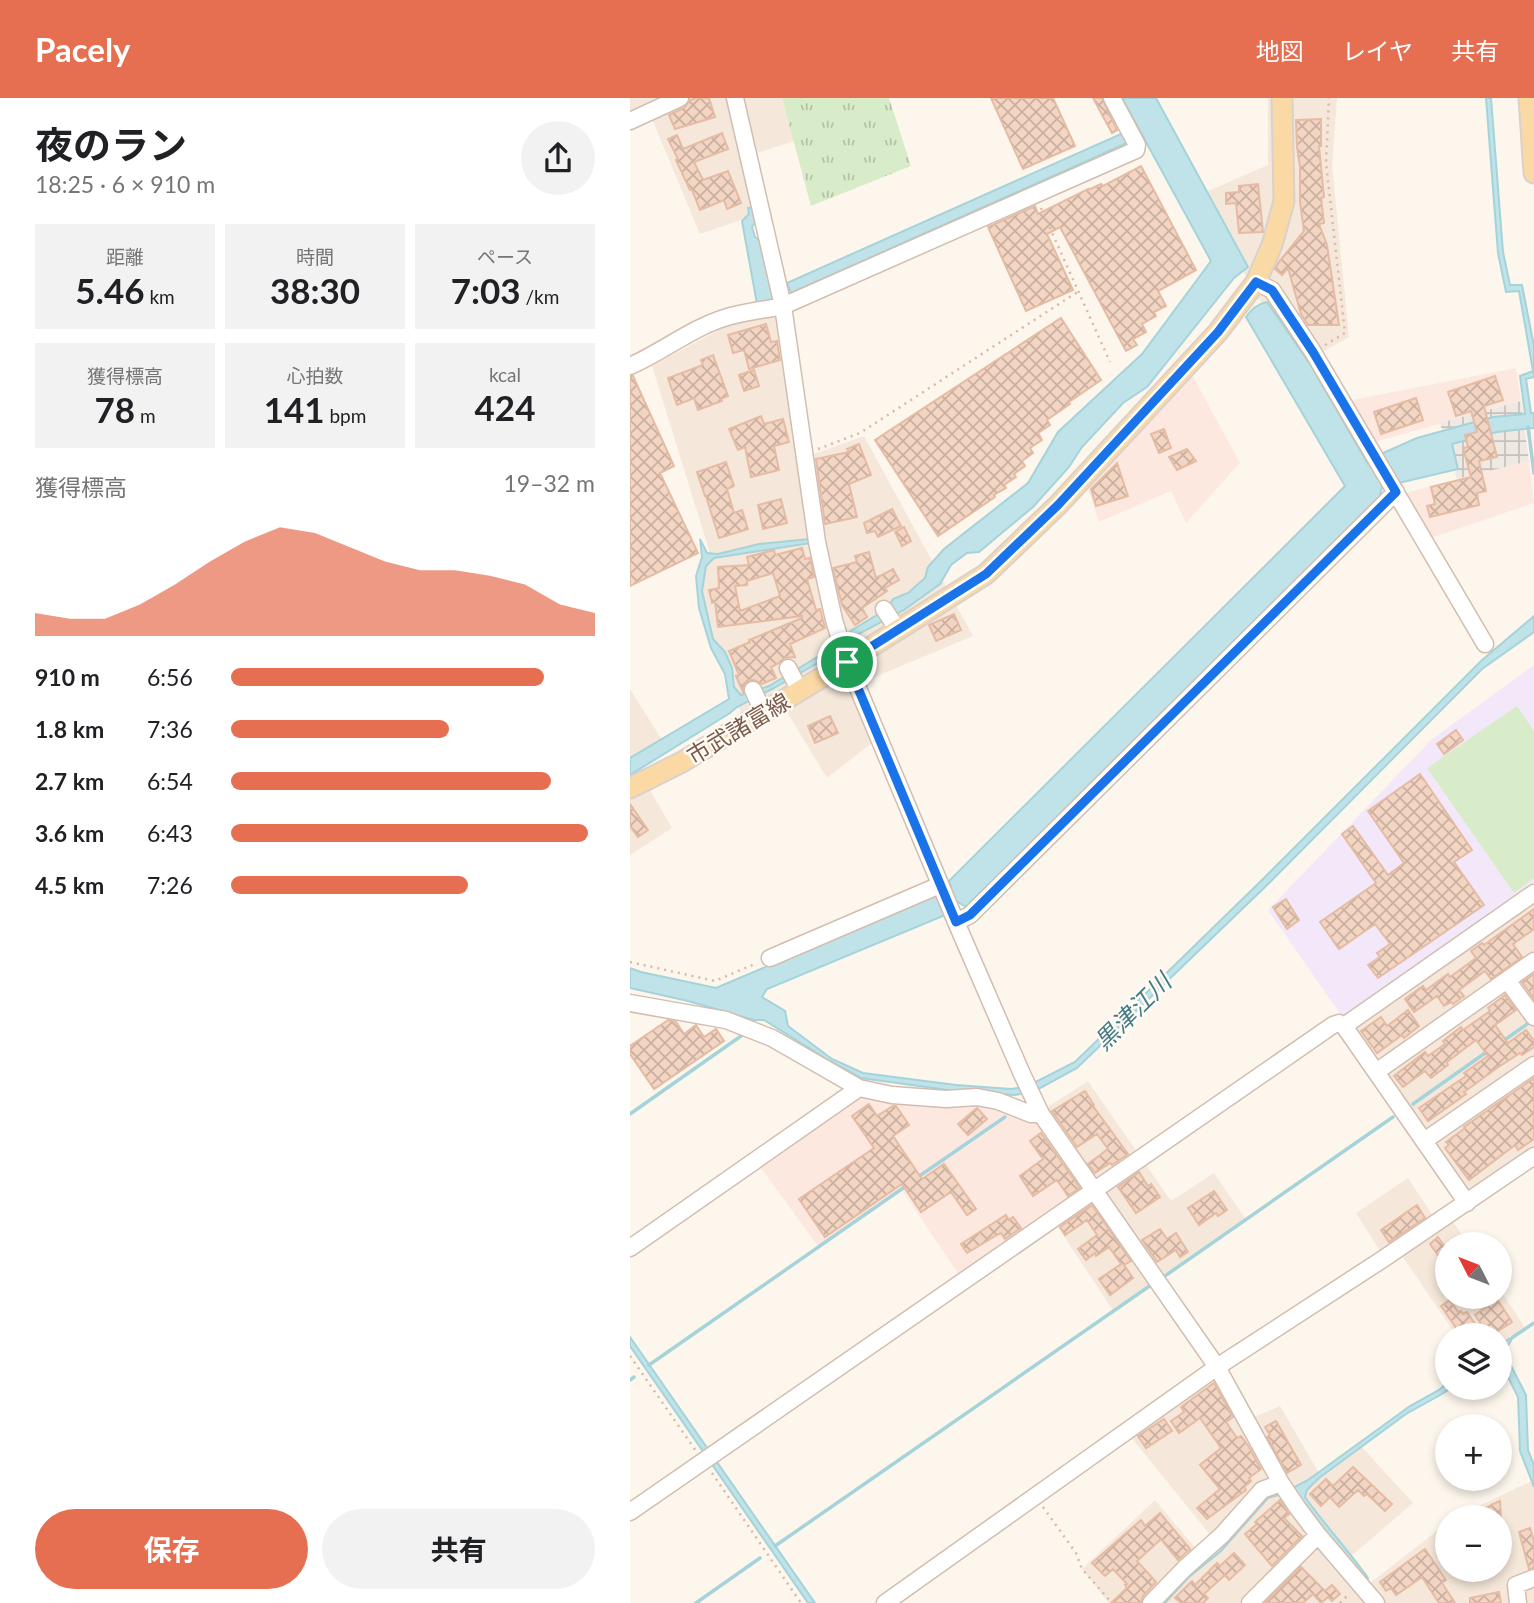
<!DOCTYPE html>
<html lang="ja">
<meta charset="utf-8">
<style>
body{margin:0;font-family:Lato,"Noto Sans JP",sans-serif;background:#f2f2f2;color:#202124;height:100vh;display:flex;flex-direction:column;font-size:26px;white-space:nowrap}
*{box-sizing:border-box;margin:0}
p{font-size:23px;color:#757577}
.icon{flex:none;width:38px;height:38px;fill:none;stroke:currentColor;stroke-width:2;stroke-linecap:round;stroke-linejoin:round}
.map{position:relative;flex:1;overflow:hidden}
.drawer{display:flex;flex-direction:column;background:#fff;width:630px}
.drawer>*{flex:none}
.needle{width:46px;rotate:312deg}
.controls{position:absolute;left:805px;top:1134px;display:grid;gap:14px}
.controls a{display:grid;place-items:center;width:77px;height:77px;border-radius:50%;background:#fff;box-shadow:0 4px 10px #0003;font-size:35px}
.pin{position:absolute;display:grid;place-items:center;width:60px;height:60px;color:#fff;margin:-30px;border:4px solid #fff;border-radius:50%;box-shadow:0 2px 7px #0007}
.round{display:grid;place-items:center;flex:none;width:74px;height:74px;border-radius:37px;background:#f2f2f2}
.summary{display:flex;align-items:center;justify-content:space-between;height:119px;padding:0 35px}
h1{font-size:38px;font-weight:700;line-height:52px}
.metrics{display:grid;grid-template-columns:repeat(3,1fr);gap:10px;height:119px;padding:7px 35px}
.metrics div{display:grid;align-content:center;border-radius:0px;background:#f2f2f2;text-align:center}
.metrics b{font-size:35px;font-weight:700}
.metrics small{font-size:19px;font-weight:400}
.metrics p{font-size:19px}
.chart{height:196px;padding:14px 35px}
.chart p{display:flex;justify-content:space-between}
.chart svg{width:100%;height:126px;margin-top:7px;fill:#e76f51;opacity:.7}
.cta{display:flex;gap:14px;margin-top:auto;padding:14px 35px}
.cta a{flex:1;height:80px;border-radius:42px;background:#e76f51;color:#fff;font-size:28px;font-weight:700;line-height:80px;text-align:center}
.cta a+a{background:#f2f2f2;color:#202124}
ul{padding:0 35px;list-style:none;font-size:23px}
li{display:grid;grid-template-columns:112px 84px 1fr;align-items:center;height:52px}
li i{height:18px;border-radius:9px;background:#e76f51}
header{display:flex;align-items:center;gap:42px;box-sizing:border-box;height:98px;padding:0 35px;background:#e76f51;color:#fff}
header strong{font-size:33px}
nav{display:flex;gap:38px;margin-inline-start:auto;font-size:24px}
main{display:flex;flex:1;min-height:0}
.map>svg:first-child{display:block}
</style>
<header>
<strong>Pacely</strong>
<nav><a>地図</a><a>レイヤ</a><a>共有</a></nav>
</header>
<main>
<section class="drawer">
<div class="summary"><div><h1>夜のラン</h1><p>18:25 · 6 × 910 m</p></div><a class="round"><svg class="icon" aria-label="share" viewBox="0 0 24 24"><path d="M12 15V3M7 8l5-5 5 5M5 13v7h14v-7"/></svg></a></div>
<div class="metrics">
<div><p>距離</p><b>5.46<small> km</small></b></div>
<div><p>時間</p><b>38:30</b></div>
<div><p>ペース</p><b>7:03<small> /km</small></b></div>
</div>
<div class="metrics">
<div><p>獲得標高</p><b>78<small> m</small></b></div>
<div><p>心拍数</p><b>141<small> bpm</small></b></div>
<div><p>kcal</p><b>424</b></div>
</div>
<div class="chart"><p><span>獲得標高</span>19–32 m</p>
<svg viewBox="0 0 160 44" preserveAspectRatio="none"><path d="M0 44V36L10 38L20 38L30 33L40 26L50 18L60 11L70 6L80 8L90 13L100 18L110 21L120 21L130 23L140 26L150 33L160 36V44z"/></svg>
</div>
<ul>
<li><b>910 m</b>6:56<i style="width:86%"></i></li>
<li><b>1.8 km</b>7:36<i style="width:60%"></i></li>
<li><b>2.7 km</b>6:54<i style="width:88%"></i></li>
<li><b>3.6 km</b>6:43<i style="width:98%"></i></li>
<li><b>4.5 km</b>7:26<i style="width:65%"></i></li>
</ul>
<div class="cta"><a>保存</a><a>共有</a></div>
</section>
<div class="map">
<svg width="904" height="1505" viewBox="0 0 904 1505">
<defs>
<pattern id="industrial-grid" width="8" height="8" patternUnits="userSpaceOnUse" patternTransform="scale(1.75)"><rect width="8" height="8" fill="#efe9e4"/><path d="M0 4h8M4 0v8" fill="none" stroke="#c7c0bb"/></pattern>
<pattern id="park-tufts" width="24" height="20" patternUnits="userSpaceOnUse" patternTransform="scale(1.75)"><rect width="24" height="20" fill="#d8ecc9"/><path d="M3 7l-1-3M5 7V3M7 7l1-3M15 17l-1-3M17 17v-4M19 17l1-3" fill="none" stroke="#b4c2a5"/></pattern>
<pattern id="building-cross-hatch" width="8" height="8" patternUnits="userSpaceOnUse" patternTransform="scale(1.75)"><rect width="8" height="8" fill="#f3d5c3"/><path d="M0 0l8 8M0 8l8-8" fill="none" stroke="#cab0a1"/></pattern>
</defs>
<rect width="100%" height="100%" fill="#fdf6ec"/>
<!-- residential -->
<path fill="#f5e8da" d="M0 0H152L164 43 124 56 137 113 70 136 22 21 0 29Z
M638 0H707L702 67 719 239 687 257 676 259 627 199 571 96 638 67Z
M157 212 181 357 234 338 343 538 228 586 251 638 197 680 157 614 119 635 82 543 69 493 79 452 22 268 96 228Z
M0 591 37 650 5 666 42 730 0 757Z
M904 787V1067L823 1124 838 1146H817V1199H870V1192L896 1231 870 1249V1237H826L773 1159 759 1167 726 1115 778 1080 803 1118 826 1101 705 930Z
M458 983 541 1103 584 1075 617 1123 484 1214 420 1117 413 1012Z
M596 1274 624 1319 650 1308 690 1377 730 1347 783 1405 719 1460 739 1486 817 1425V1472H870V1419H825L904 1382V1505H479L452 1471 525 1402 567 1452 582 1439 500 1338Z"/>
<!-- commercial -->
<path fill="#fde8e0" d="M886 270 891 303 741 345 717 303Z
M560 273 610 365 556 425 541 393 469 424 457 388Z
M899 363 904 405 798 441 771 396Z
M230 995 342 1003 411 1024 458 1091 331 1180 272 1092 188 1148 128 1066Z"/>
<!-- industrial -->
<path fill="url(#industrial-grid)" d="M891 303 899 363 827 381 810 325Z"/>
<!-- education -->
<path fill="#f3e8fa" d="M904 567V787L713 920 638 812 801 642Z"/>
<!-- grass -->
<path fill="#d8ecc9" d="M887 608 904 633V781L884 795 797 670Z"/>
<!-- park -->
<path fill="url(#park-tufts)" d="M152 0H259L281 68 181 108Z"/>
<!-- water -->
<path fill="#bfe3e8" stroke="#a5d3da" stroke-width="2" d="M492 0H526L618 169 604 180 517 289 493 305 452 349 439 369 403 409 349 454 337 455 321 467 310 486 274 512 219 541 208 549 200 558 142 591 107 609 100 615 0 677V660L99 601 95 576 81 550 69 510 66 478 72 459 70 441 77 455 88 456 129 446 179 441 181 445 84 460 76 468 72 493 83 541 95 554 102 570 104 589 111 597 139 588 199 552 222 532 257 511 263 501 278 495 295 480 298 469 314 451 398 385 428 334 512 256 581 163Z
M856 0H861L873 154 880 187H892L904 248V279L896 281 901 315H904V330L867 334 822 346 828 371 769 385 764 381 752 388 750 399 336 809 328 804 313 818 137 891 132 899 155 913 158 928 202 961 233 975 326 987 381 991 396 989 445 964 631 783 851 563 904 518V534L852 571 635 789 447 970 403 994 384 997 325 993 231 980 198 962 134 922H124L58 903 0 890V870L11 874 86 890 308 796 321 789 319 783 715 388 616 219C622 211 627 206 637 204L680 266 738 366 751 359V356L787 340 863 319 895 316 890 278 903 273 889 193 876 194 868 155Z
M493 35 497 45 161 195 157 185Z
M125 109 127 122 122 129 125 139 133 145 146 200 142 205 127 206 112 123 119 116 118 110Z
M0 1239 185 1505H178L0 1248Z
M883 1239 876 1251 877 1260 896 1297 898 1352 904 1367V1389L890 1353 888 1299 870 1263V1246Z
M817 1285V1290H821L812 1296 776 1316 689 1380 677 1392 675 1399C695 1427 718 1452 738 1480L736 1485 652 1396 638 1400 591 1453 559 1479 535 1505H528L635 1396 663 1390 678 1382 780 1308 809 1292Z"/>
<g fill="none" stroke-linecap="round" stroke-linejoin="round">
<!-- stream -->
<path stroke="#a5d3da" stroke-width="3.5" d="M898 329 904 375
M873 943 900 924
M783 1006 858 953
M0 1016 111 938
M288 1079 375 1019
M532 1180 763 1019
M883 1239 904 1225
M19 1267 276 1088
M0 1282 4 1279
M145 1448 521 1187
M66 1505 130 1460"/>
</g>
<!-- building -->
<path fill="url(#building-cross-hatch)" stroke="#e6bba3" stroke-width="2" fill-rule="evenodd" d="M67 0H79L85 19 45 31 39 17 54 10 60 2Z
M361 0H423L445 48 393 71Z
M463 0H472L487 32 482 35Z
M691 21V48H689L694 99 691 100 694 125 689 126 697 147 709 227H678L671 216 658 170 652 177 645 171 648 165 674 133 670 104V69L667 49 666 22Z
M92 35 98 51 64 64 73 82 98 73 111 105 97 111 94 102 70 112 62 92H60L46 62 48 61 38 41 47 37 53 51Z
M511 68 566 172 528 193 536 208 524 214 526 218 512 226 516 234 503 241 507 247 496 253 430 129 417 136 443 192 396 213 358 129 405 108 408 116 458 91V92L471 86 473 88Z
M628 86 633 134 609 135 606 105 596 106V95L609 94V88Z
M431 220 471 282 439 304 440 306 417 322 420 327 408 335 412 342 400 350 403 355 392 363 395 368 384 376 386 379 374 387 376 390 364 397 365 399 308 438 245 342Z
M136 226 141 244 147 243 150 262 119 271 114 252 103 255 98 237Z
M83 257 98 298 91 301 92 303 68 312 64 300 47 307 38 280 73 267 71 262Z
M124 272 129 288 114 293 109 277Z
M0 278H3L44 368 30 375 68 455 0 488Z
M865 278 873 302 854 308 867 359 849 363 856 393 847 395 849 407 800 419 797 408 805 406 801 389 841 379 833 350 838 349 835 337 847 334 841 313 826 318 818 294Z
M786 300 793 322 751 336 744 314Z
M131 318 134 326 153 321 159 344 144 348 149 372 121 379 115 349 108 352 99 331Z
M534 331 541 350 529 355 521 336Z
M229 346 241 377 219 386 227 419 195 426 186 361 219 354 217 351Z
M557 351 566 363 547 372 539 359Z
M96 364 104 388 97 391 104 415 112 412 118 431 89 440 76 398H75L67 374Z
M487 365 498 398 466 408 461 391Z
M151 401 157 425 133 431 128 407Z
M262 411 271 428 248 439 245 433 237 435 234 425Z
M274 429 281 443 272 448 265 434Z
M172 450 175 461 180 460 184 479 177 481 186 512 190 511 195 530 160 546 165 559 154 560 149 565 141 569 146 580 132 586 124 582H119L114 587 113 594 106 578 109 577 99 553 120 544 119 542 172 520V518L88 529 85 504 82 505 79 492 89 490 88 469 119 467 117 459 144 452 145 457ZM143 475 150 498 110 513 105 488 117 487V483Z
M239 454 246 480 263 471 269 482 255 490 257 493 232 510 237 519 225 527 212 507 203 470 227 464 225 458Z
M324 516 331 532 306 543 299 527Z
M200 618 208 635 185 645 178 628Z
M826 632 833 642 814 656 807 646Z
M790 676 842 752 824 764 854 807 748 880 738 867 750 859 747 855 760 846 745 826 709 851 690 824 746 785 712 736 723 728 758 777 774 765 738 713Z
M0 706 18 732 8 739 0 728Z
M656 801 669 822 657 831 643 809Z
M904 811V831L883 846 892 859 861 881 855 873 829 892 834 898 823 906 821 904 814 908 807 898 784 914 775 901 793 888 796 892 818 876 820 879 846 860 841 853 852 845 854 847Z
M904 876V901L892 884Z
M875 897 886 912 865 927 878 945 896 932 904 943V949L892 957 890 955 867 970 834 994 836 996 798 1023 789 1010 836 978 834 975 858 958 846 942 817 964 818 967 801 980 795 973 773 989 764 978 795 954 798 958 815 946 813 943 831 929 833 932 860 913 858 910Z
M778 912 789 928 774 940 772 937 747 955 731 933 751 919 757 928Z
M38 922 46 924 54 936 66 927 74 939 86 931 94 943 24 991 0 956V948Z
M904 980V1041L888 1052 885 1047 839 1082 815 1050 819 1047 816 1044 835 1030 834 1029Z
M455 993 464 1007 463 1008 498 1056 482 1067 480 1065 465 1075 458 1066 478 1051 467 1036 447 1049 422 1013Z
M239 1006 247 1018 263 1008H266L279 1027 263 1038 292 1081 314 1066 346 1111 337 1117 321 1094 291 1114 272 1086 195 1139 169 1101 244 1050 222 1018Z
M347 1010 357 1021 338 1037 328 1026Z
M411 1035 450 1090 438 1098 427 1082 403 1098 390 1078 413 1061 400 1043Z
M509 1074 518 1088 521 1086 530 1099 506 1115 488 1089Z
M584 1093 597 1112 588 1118 586 1115 569 1127 558 1110Z
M462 1107 501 1163 494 1167 503 1180 480 1197 469 1181 491 1166 479 1149 466 1158 465 1155 456 1162 448 1151 467 1137 457 1122 435 1137 430 1129Z
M787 1107 795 1120 759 1144 751 1132Z
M376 1117 379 1122 383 1119 391 1130 375 1141 371 1135 367 1137 337 1155 331 1146Z
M530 1131 537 1141 546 1135 558 1154 550 1159 546 1152 527 1164 512 1142Z
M808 1139 817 1152V1170L800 1146Z
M867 1201 882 1224 862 1237H858L845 1217Z
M820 1202 828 1214 831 1213 833 1216 837 1214 845 1226 831 1237 811 1208Z
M584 1285 603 1319 596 1324 607 1340 611 1338 619 1349 631 1371 619 1380 621 1383 614 1389 616 1392 577 1421 567 1410 590 1391 570 1367 591 1350 570 1320 549 1335 541 1323 554 1314 551 1309Z
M534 1321 542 1333 516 1350 508 1338Z
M646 1323 671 1367 657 1375 637 1339 640 1337 635 1329Z
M723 1369 762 1406 755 1413 737 1396 734 1398 728 1392 709 1409 700 1399 691 1408 680 1396 696 1381 703 1388Z
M650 1402 659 1416 654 1420 672 1438 642 1468 615 1436 627 1426 625 1424Z
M870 1403 871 1419H841L863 1406Z
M530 1415 560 1451 548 1462 531 1441 507 1463 526 1484 513 1498 511 1505H481L497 1490 495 1487 497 1486 483 1471 475 1478 462 1465 511 1422 515 1428Z
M900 1430 904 1443V1470L899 1471 889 1434Z
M795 1451 816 1482 812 1485 825 1505H809L792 1479 766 1497 761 1490 756 1493 750 1484Z
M604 1455 615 1467 599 1482 595 1477 574 1496 578 1500 573 1505H551L545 1500 562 1483 565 1487 587 1465 590 1468Z
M671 1469 695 1493 702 1487 710 1496 702 1503 698 1499 691 1505 683 1496 673 1505H635Z
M869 1494 871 1505H840V1500Z"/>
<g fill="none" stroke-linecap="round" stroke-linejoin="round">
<!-- minor casing -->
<g stroke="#d1beb0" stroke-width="19">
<path id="minor" d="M105 0 153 208 187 444 204 522 217 564 326 824 392 976 411 1016 587 1269 651 1385 667 1409 688 1437 746 1505
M0 23 50 0
M626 184 642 192 683 254 855 546
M0 268C32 254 60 231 94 220 113 214 134 212 153 208L506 52 507 47 482 0
M254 511 268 532
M158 570 170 593
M123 592 134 615
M326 824 340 817 766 394
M140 860 310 787
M877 882 904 919
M0 905 96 922 142 940 229 990 262 997 316 1001 347 999 368 1003 401 1016H411
M746 974 904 863
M794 1043 904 967
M837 1105 714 928 904 795
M0 1150 229 990
M0 1414 703 927 709 925 714 928
M255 1505 587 1269 753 1161 904 1058
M521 1505 555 1470 592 1437 632 1392 651 1385
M620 1505 688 1437
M888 1505 886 1487 904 1480"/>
</g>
<!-- major casing -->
<g stroke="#dad1cd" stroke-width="23">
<path id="major" d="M899 0 904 75
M0 690 52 664 217 564 356 476 428 407 588 234 626 184 642 147 654 103 652 0"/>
</g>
<!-- path -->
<path stroke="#d9b8a5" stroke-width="2.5" stroke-dasharray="2 5" stroke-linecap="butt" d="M411 110 480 264
M695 247 715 235 696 65 699 0
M188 351 230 335 449 193
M0 864 85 883 127 865
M0 1258 66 1353
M82 1375 171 1505
M413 1409 446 1455 452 1471 482 1505
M710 1505 720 1495"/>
<!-- minor -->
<use href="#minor" stroke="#fff" stroke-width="16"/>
<!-- major -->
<use href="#major" stroke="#fbd9a5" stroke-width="19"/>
</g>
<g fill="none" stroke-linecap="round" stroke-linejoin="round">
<!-- route casing -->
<g stroke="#fff" stroke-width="14">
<path id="route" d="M626 184 642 192 683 254 766 394 340 817 326 824 217 564 356 476 428 407 588 234Z"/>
</g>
<!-- route -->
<use href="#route" stroke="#1a73e8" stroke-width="9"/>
</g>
<g text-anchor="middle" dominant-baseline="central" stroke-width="5" stroke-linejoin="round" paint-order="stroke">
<!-- street labels -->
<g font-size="23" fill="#7a5c4d" stroke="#fffaf3">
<text transform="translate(108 630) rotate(-31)">市武諸富線</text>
</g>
<!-- water labels -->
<g font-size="24" font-style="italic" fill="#437c86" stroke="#fffaf3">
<text transform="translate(502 913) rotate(-45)">黒津江川</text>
</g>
</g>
</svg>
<div class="controls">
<a><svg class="needle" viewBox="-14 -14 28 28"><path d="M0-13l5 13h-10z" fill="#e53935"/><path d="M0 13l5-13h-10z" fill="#757577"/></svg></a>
<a><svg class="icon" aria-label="layers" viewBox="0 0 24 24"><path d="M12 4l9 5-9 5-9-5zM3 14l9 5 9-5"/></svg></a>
<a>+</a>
<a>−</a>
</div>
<div class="pin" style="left:217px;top:564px;background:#1e9e55"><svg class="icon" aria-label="arrive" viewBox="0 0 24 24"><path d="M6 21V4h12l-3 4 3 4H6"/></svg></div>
</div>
</main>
